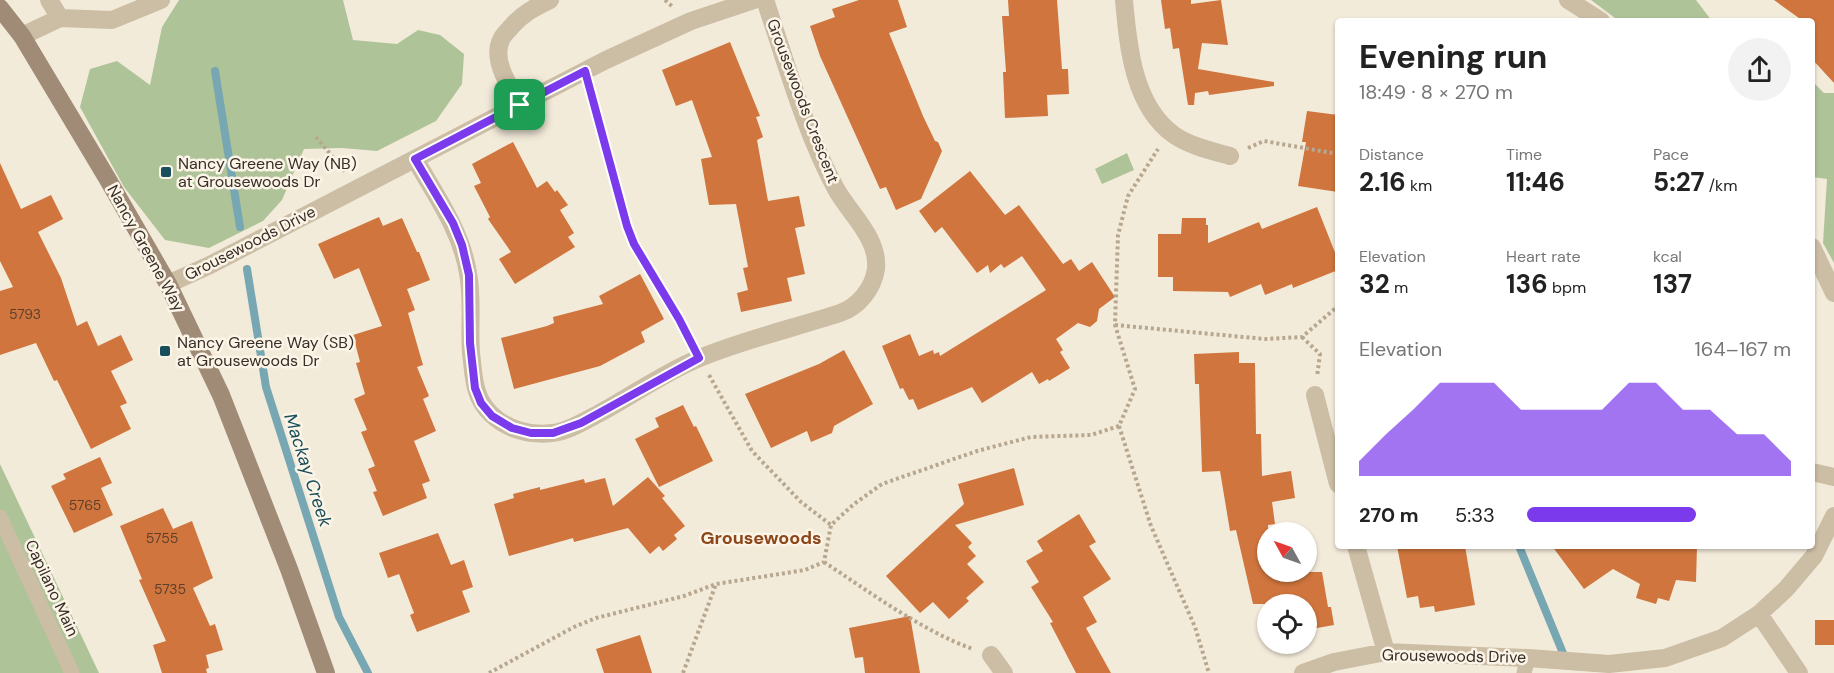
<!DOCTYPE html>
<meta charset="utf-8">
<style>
body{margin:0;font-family:"DM Sans",sans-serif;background:#f2f2f2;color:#222;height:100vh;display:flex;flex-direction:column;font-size:22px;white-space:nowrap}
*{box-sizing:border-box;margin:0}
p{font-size:20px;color:#767676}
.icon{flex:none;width:33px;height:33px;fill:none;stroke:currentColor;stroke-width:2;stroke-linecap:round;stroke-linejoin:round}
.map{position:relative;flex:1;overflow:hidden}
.details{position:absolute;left:1335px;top:18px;width:480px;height:531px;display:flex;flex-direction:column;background:#fff;border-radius:6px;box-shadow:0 2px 4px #0004}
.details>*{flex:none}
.needle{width:39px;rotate:310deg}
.fabs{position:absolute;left:1257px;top:522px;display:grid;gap:12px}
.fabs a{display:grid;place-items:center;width:60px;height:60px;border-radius:50%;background:#fff;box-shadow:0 2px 4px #0004;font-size:30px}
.pin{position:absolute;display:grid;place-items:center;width:51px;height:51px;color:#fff;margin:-26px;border-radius:12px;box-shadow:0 3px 9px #0006}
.round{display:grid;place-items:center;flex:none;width:63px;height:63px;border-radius:32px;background:#f2f2f2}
.summary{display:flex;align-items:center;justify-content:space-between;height:102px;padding:0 24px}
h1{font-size:33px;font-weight:700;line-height:45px}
.metrics{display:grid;grid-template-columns:repeat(3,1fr);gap:9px;height:102px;padding:6px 24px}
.metrics div{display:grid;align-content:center}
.metrics b{font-size:26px;font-weight:700}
.metrics small{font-size:16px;font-weight:400}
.metrics p{font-size:16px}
.chart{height:168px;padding:12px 24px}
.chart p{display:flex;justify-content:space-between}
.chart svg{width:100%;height:108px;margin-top:6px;fill:#7c3aed;opacity:.7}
ul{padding:0 24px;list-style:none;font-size:20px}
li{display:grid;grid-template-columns:96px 72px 1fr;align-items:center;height:45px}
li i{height:15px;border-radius:8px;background:#7c3aed}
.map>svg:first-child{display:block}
</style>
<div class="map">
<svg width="1834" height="673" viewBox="0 0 1834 673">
<rect width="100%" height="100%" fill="#f3ebda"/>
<!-- green -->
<path fill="#afc399" d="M179 0H343L353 40 397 44 418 30 440 35 464 54 462 84 436 121 377 151 342 148 304 149 282 200 263 221 209 248 165 240 124 187 80 107 90 69 117 61 150 85 162 27Z
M1591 0H1696L1712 21H1619Z
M1812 81 1824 93H1834V263L1823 243 1827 179 1812 177Z
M1127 153 1134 170 1102 184 1095 169Z
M0 464 99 673H0Z"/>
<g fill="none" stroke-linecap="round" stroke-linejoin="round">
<!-- stream -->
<path stroke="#77a7b2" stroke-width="8" d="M215 71 240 227
M247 269 266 387 339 617 368 673
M1519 546 1565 658"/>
</g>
<!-- building -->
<path fill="#cf753d" d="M859 0H898L907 27 889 33 923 116 935 141 938 142 942 151 921 199 896 210 886 187 880 189 820 56 810 26 835 17 832 9Z
M1008 0H1057L1062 69H1068L1069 94 1047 95 1048 116 1005 118 1003 72H1006L1002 16H1009Z
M1161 0H1191V4L1221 0 1228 45 1202 43 1198 69 1274 82V86L1209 95 1208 91 1195 93 1194 105H1188L1179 48 1173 49 1170 28 1165 29Z
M1774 0H1834V83L1812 59V21H1803Z
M730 42 760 116 756 117 763 137 757 140 768 201 799 196 805 226 795 228 805 274 787 278 792 301 741 312 737 293 748 290 743 268 748 267 736 204 709 205 701 159 712 157 692 100 676 106 662 70Z
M1307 111 1338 115V192L1298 186 1306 142H1302Z
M513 142 537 188 547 181 555 192 557 190 568 205 560 210 574 233 568 237 575 247 515 284 499 259 511 252 488 219 490 217 474 186 481 183 472 164Z
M0 163 21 209 51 195 63 219 38 232 61 278 77 326 87 321 98 346 121 335 133 360 111 371 127 403 120 406 131 429 91 449 57 380 54 381 36 343 0 355V291L13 287 0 261Z
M970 171 1005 215 1019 205 1063 264 1071 259 1079 271 1092 262 1115 297 1099 309 1097 321 1090 327 1078 323 1056 339 1063 350 1060 352 1070 368 1049 381 1048 379 1039 384 1032 372 982 403 972 387 918 410 913 399 909 400 903 388 900 389 882 346 910 334 919 356 933 350 934 354 939 352 940 356 1046 290 1022 256 1004 268 1001 264 990 273 988 265 977 273 942 227 935 233 919 211Z
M1317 207 1338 260V270L1293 288 1292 284 1265 295 1261 284 1230 297 1228 292 1173 291V277H1158V234H1181L1182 218H1206V225H1208V243L1259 222 1262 229Z
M379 217 383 226 402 218 417 252H419L430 280 407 289 415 310 408 313 423 365 417 367 429 396 423 399 436 431 414 441 430 481 422 484 427 498 383 516 373 492 377 491 368 469 375 466 361 432 367 430 354 399 365 394 356 363 360 362 353 335 382 326 359 268 334 279 318 244Z
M640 274 664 319 641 332 645 342 600 366 514 389 501 338 547 326 554 323 553 317 603 304 599 296Z
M844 350 873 404 834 426 832 433 811 442 807 431 771 448 745 394 819 364Z
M1239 352V363H1255L1256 434H1261L1262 476 1291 471 1295 498 1272 502 1275 524 1268 525V572H1322L1328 607H1331L1334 625 1306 630V604H1253L1236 530 1230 531 1220 471 1202 472 1199 384H1195L1194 354Z
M683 405 694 427 696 426 713 461 659 487 635 439 659 427 655 418Z
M100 457 112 483 101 488 113 515 74 533 51 486 66 479 63 474Z
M1014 468 1024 505 955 525 972 543 968 547 976 556 967 564 984 582 966 598 969 601 949 619 933 602 920 613 886 576 964 504 958 484Z
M648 477 665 496 662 498 685 526 674 535 677 539 663 551 659 546 650 554 628 528 574 542 573 538 509 556 494 504 514 498 513 494 540 487V490L584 479 585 483 605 478 613 506Z
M163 508 173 529 192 521 213 578 193 588 210 626 215 624 223 650 206 655 209 668 206 669 207 673H162L153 645 166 641 139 580 142 579 120 526Z
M1079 514 1096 542 1089 546 1111 579 1083 597 1097 622 1086 628 1111 673H1076L1050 623 1053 622 1031 587 1039 582 1026 561 1043 551 1037 541Z
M438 533 451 565 464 560 473 587 462 591 470 612 417 632 410 615 414 613 399 574 388 578 379 553Z
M1397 546H1465L1475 605 1435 612 1434 606 1420 608 1418 596 1407 598Z
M1552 546H1697L1696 582 1676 580 1669 601 1658 598 1656 604 1636 598 1640 584 1613 569 1584 589Z
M910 616 920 673H865L863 657 855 658 849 628Z
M1815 620H1834V645H1815Z
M640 635 652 673H604L596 649Z"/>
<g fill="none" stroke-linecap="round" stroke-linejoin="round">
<!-- path -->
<path stroke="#b8a78f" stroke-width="4" stroke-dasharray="3 3" stroke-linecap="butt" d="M665 0 674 8
M591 92 634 244 690 339
M316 137 346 173
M1248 148 1264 141 1338 154
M1115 325 1265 339 1302 337 1338 306
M1302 337 1320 354 1317 377
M709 375 752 451 801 502 831 525
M1119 426 1151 526 1195 627 1209 673
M824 562C868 591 924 632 973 649
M489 673 574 627 596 618 684 596 716 584 805 570 824 562 831 525 854 504 882 484 977 451 1031 437 1091 435 1119 426 1135 389 1115 325 1118 235 1128 196 1158 149
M683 673 716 584"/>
<!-- lane -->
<path stroke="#ccbda5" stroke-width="15" d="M0 517 72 673
M1524 673 1528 658"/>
<!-- street -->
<path stroke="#ccbda5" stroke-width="18" d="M49 0 60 18 112 20 161 0
M1124 0C1128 45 1133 106 1174 135 1190 146 1212 151 1230 156
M1568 0 1601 21
M22 36 60 18
M520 105C510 87 490 59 502 38 504 34 508 31 511 27 522 14 535 7 550 0
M415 159C436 196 461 230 468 273 473 299 469 327 471 353 474 376 473 397 491 414 506 429 530 436 552 433 567 432 584 421 598 414 630 397 662 374 695 360 742 340 791 329 840 313 858 307 873 289 876 269 879 238 850 214 836 189 805 132 786 62 765 0
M1812 247 1834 293
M168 284 210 265 606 60 691 21 754 0
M1315 395 1338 484
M1812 472 1834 477
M1356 546 1386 652
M1759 614 1799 673
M991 655 1004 673
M1303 673 1334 662 1386 652 1528 658 1609 664 1665 658 1722 638 1759 614 1786 589 1814 556 1834 516"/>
<!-- secondary -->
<path stroke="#a08b76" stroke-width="18" d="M0 8 22 36 107 178 168 284 221 395 289 569 326 673"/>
</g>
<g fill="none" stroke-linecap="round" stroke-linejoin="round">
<!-- route casing -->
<g stroke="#fff" stroke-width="12">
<path id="route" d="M585 71 627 226 634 244 679 319 699 358 581 423 553 433H531L512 428 492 416 481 403 475 388 470 343 469 275 462 245 453 223 415 159Z"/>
</g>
<!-- route -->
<use href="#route" stroke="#7c3aed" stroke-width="8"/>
</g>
<!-- markers -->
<g fill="#194e5c" stroke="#fbf4e7" stroke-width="2">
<rect x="160" y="166" width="12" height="12" rx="3"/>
<rect x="159" y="345" width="12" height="12" rx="3"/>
</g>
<g text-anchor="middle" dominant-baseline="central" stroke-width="5" stroke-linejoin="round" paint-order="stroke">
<!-- number labels -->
<g font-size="14" fill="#5d402c">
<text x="25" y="314">5793</text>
<text x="85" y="505">5765</text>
<text x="162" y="538">5755</text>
<text x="170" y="589">5735</text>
</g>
<!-- street labels -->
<g font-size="16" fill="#372e27" stroke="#fbf4e7">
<text transform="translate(803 101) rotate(69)">Grousewoods Crescent</text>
<text transform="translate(250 243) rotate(-27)">Grousewoods Drive</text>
<text transform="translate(146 248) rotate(61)">Nancy Greene Way</text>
<text transform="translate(52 588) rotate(65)">Capilano Main</text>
<text transform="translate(1454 656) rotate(1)">Grousewoods Drive</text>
</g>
<!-- poi labels -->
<g font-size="16" fill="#372e27" stroke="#fbf4e7" text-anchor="start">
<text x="178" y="163">Nancy Greene Way (NB)<tspan x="178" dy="18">at Grousewoods Dr</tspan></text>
<text x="177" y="342">Nancy Greene Way (SB)<tspan x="177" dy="18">at Grousewoods Dr</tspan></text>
</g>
<!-- water labels -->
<g font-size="18" font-style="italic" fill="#194e5c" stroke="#fbf4e7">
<text transform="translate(308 470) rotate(72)">Mackay Creek</text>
</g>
<!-- neighbourhood labels -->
<g font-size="18" font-weight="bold" fill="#8c461a" stroke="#fbf4e7">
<text x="761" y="538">Grousewoods</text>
</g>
</g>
</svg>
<div class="fabs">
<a><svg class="needle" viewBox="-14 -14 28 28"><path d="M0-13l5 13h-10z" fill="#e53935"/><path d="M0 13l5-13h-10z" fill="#767676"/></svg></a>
<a><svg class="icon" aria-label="locate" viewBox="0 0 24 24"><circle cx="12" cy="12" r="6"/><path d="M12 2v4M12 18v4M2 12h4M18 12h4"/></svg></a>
</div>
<div class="pin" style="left:520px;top:105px;background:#1e9e55"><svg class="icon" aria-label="arrive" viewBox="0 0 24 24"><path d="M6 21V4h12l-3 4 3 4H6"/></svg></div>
<section class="details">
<div class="summary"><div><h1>Evening run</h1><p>18:49 · 8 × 270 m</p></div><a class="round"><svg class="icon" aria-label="share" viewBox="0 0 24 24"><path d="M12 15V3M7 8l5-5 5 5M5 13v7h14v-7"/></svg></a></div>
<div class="metrics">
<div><p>Distance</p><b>2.16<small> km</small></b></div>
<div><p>Time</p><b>11:46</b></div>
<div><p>Pace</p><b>5:27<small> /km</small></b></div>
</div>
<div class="metrics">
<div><p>Elevation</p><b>32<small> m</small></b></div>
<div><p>Heart rate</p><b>136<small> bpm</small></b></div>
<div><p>kcal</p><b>137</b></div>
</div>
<div class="chart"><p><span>Elevation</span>164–167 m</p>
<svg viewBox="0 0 160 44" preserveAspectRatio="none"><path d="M0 44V38L10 27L20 17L30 6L40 6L50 6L60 17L70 17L80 17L90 17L100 6L110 6L120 17L130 17L140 27L150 27L160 38V44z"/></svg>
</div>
<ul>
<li><b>270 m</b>5:33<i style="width:64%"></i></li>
</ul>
</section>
</div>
